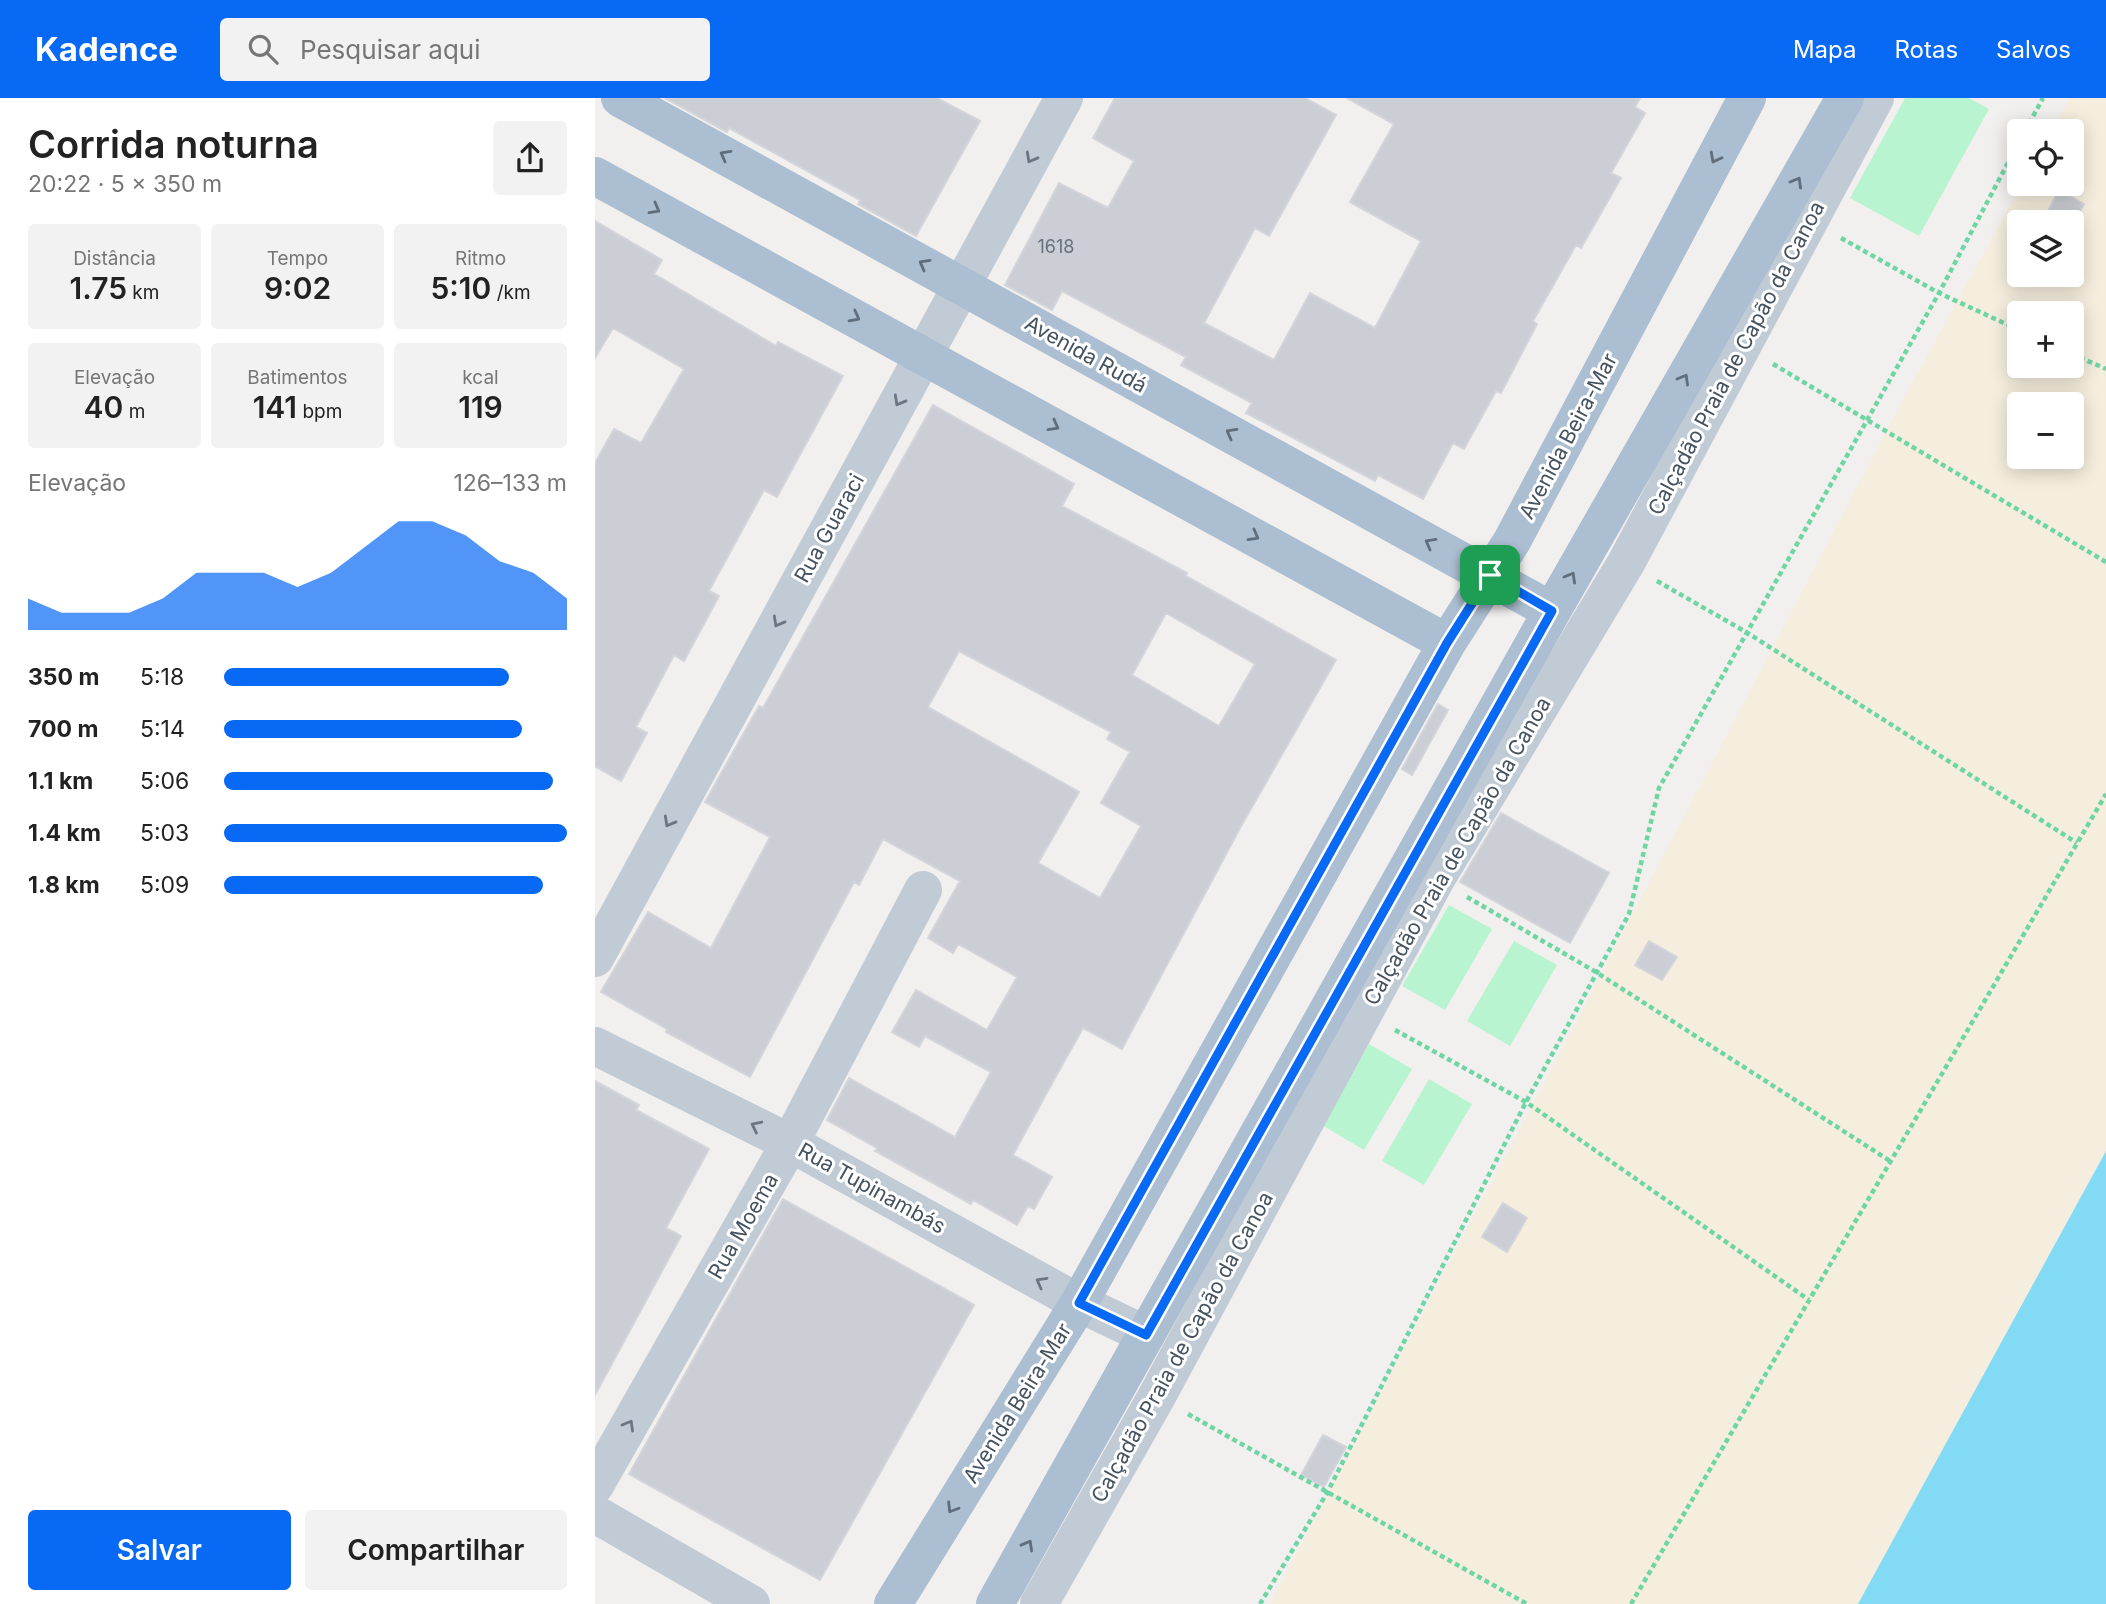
<!DOCTYPE html>
<html lang="pt">
<meta charset="utf-8">
<style>
body{margin:0;font-family:Inter,sans-serif;background:#f2f2f2;color:#222;height:100vh;display:flex;flex-direction:column;font-size:26px;white-space:nowrap}
*{box-sizing:border-box;margin:0}
p{font-size:23px;color:#767676}
.icon{flex:none;width:38px;height:38px;fill:none;stroke:currentColor;stroke-width:2;stroke-linecap:round;stroke-linejoin:round}
.map{position:relative;flex:1;overflow:hidden}
.sheet{display:flex;flex-direction:column;background:#fff;width:595px}
.sheet>*{flex:none}
.tools{position:absolute;left:1412px;top:21px;display:grid;gap:14px}
.tools a{display:grid;place-items:center;width:77px;height:77px;border-radius:7px;background:#fff;box-shadow:0 4px 18px #0003;font-size:35px}
.pin{position:absolute;display:grid;place-items:center;width:60px;height:60px;color:#fff;margin:-30px;border-radius:14px;box-shadow:0 4px 10px #0006}
.round{display:grid;place-items:center;flex:none;width:74px;height:74px;border-radius:7px;background:#f2f2f2}
.headline{display:flex;align-items:center;justify-content:space-between;height:119px;padding:0 28px}
h1{font-size:38px;font-weight:600;line-height:52px}
.figures{display:grid;grid-template-columns:repeat(3,1fr);gap:10px;height:119px;padding:7px 28px}
.figures div{display:grid;align-content:center;border-radius:7px;background:#f2f2f2;text-align:center}
.figures b{font-size:30px;font-weight:600}
.figures small{font-size:19px;font-weight:400}
.figures p{font-size:19px}
.chart{height:196px;padding:14px 28px}
.chart p{display:flex;justify-content:space-between}
.chart svg{width:100%;height:126px;margin-top:7px;fill:#0769f4;opacity:.7}
.button{display:flex;gap:14px;margin-top:auto;padding:14px 28px}
.button a{flex:1;height:80px;border-radius:7px;background:#0769f4;color:#fff;font-size:28px;font-weight:600;line-height:80px;text-align:center}
.button a+a{background:#f2f2f2;color:#222}
ul{padding:0 28px;list-style:none;font-size:23px}
li{display:grid;grid-template-columns:112px 84px 1fr;align-items:center;height:52px}
li i{height:18px;border-radius:9px;background:#0769f4}
header{display:flex;align-items:center;gap:42px;box-sizing:border-box;height:98px;padding:0 35px;background:#0769f4;color:#fff}
header strong{font-size:33px}
nav{display:flex;gap:38px;margin-inline-start:auto;font-size:24px}
.search{width:490px;height:63px;background:#f2f2f2;display:flex;align-items:center;gap:18px;box-sizing:border-box;padding:0 24px;border-radius:7px;color:#767676;font-size:26px}
main{display:flex;flex:1;min-height:0}
.map>svg:first-child{display:block}
</style>
<header>
<strong>Kadence</strong>
<div class="search"><svg class="icon" aria-label="search" viewBox="0 0 24 24"><circle cx="10" cy="10" r="6"/><path d="M15 15l6 6"/></svg>Pesquisar aqui</div>
<nav><a>Mapa</a><a>Rotas</a><a>Salvos</a></nav>
</header>
<main>
<section class="sheet">
<div class="headline"><div><h1>Corrida noturna</h1><p>20:22 · 5 × 350 m</p></div><a class="round"><svg class="icon" aria-label="share" viewBox="0 0 24 24"><path d="M12 15V3M7 8l5-5 5 5M5 13v7h14v-7"/></svg></a></div>
<div class="figures">
<div><p>Distância</p><b>1.75<small> km</small></b></div>
<div><p>Tempo</p><b>9:02</b></div>
<div><p>Ritmo</p><b>5:10<small> /km</small></b></div>
</div>
<div class="figures">
<div><p>Elevação</p><b>40<small> m</small></b></div>
<div><p>Batimentos</p><b>141<small> bpm</small></b></div>
<div><p>kcal</p><b>119</b></div>
</div>
<div class="chart"><p><span>Elevação</span>126–133 m</p>
<svg viewBox="0 0 160 44" preserveAspectRatio="none"><path d="M0 44V33L10 38L20 38L30 38L40 33L50 24L60 24L70 24L80 29L90 24L100 15L110 6L120 6L130 11L140 20L150 24L160 33V44z"/></svg>
</div>
<ul>
<li><b>350 m</b>5:18<i style="width:83%"></i></li>
<li><b>700 m</b>5:14<i style="width:87%"></i></li>
<li><b>1.1 km</b>5:06<i style="width:96%"></i></li>
<li><b>1.4 km</b>5:03<i style="width:100%"></i></li>
<li><b>1.8 km</b>5:09<i style="width:93%"></i></li>
</ul>
<div class="button"><a>Salvar</a><a>Compartilhar</a></div>
</section>
<div class="map">
<svg width="1511" height="1506" viewBox="0 0 1511 1506">
<rect width="100%" height="100%" fill="#f2efef"/>
<!-- green -->
<path fill="#b9f4d1" d="M1310 0H1374L1394 11 1324 138 1255 100Z
M854 807 897 831 850 912 807 888Z
M919 843 962 867 915 948 872 923Z
M774 946 817 971 769 1052 727 1027Z
M834 981 877 1006 829 1087 787 1063Z"/>
<!-- sand -->
<path fill="#f5eede" fill-rule="evenodd" d="M1475 0H1511V1053L1263 1506H675L1314 290 1427 86H1477V33H1456ZM1424 124H1477V177H1424ZM1424 215H1477V268H1424ZM1424 306H1477V359H1424Z"/>
<!-- water -->
<path fill="#82daf5" d="M1511 1053V1506H1263Z"/>
<!-- building -->
<path fill="#cbced4" stroke="#d3d5db" stroke-width="2" fill-rule="evenodd" d="M70 0H342L385 23 321 138 263 106 265 102 134 30 132 34Z
M520 0H710L741 17 674 138 660 130 609 225 679 262 715 195 780 230 826 143 755 104 799 26 752 0H1045L1040 9 1050 15 1016 75 1026 80 986 150 981 147 938 223 942 226 906 295 901 293 869 351 858 345 828 401 783 377 780 383 651 315 657 305 586 267 591 259 467 193 457 212 410 187 464 85 513 110 539 63 498 40Z
M1464 92 1489 106 1478 124H1447Z
M0 123 67 162 59 176 181 248 183 244 248 278 182 399 169 392 114 493 124 498 89 563 79 557 41 629 52 635 26 683 0 668V365L19 331 46 345 89 271 18 230 0 260Z
M338 307 479 386 467 408 592 475 591 478 741 562 645 730 527 951 488 930 460 980 418 1057 457 1079 439 1111 433 1108 422 1127 378 1102 376 1106 280 1053 282 1050 232 1022 254 980 360 1039 396 974 330 938 324 949 297 934 321 892 392 932 422 879 363 846 358 855 333 840 365 783 288 741 264 787 259 784 155 979 71 934 72 931 6 894 53 814 116 850 175 739 110 704 164 608 168 610ZM571 515 660 566 624 628 537 577ZM364 553 516 634 512 641 535 654 506 705 546 728 505 800 443 765 484 694 333 609Z
M843 606 853 612 817 677 807 671Z
M906 715 1014 775 975 845 865 784Z
M1054 843 1082 859 1067 882 1040 867Z
M0 983 44 1007 41 1012 114 1051 71 1130 86 1138 0 1297Z
M188 1101 379 1207 225 1482 34 1376Z
M908 1105 932 1120 912 1154 887 1139Z
M728 1337 751 1349 729 1389 706 1377Z"/>
<g fill="none" stroke-linecap="round" stroke-linejoin="round">
<!-- path -->
<path stroke="#6ed5a5" stroke-width="4.5" stroke-dasharray="5 3.5" stroke-linecap="butt" d="M1430 33 1448 0
M1246 140 1344 195 1424 232
M1477 256 1511 271
M1178 266 1511 464
M1062 483 1151 534 1482 745
M872 799 1001 874 1295 1063
M800 932 931 1004 1214 1202
M593 1316 932 1506
M665 1506 732 1395 931 1004 1034 816 1064 690 1344 195 1424 44
M1036 1506 1511 696"/>
<!-- minor -->
<path stroke="#c1cbd6" stroke-width="38" d="M0 860 469 0
M0 948 195 1045 484 1205 551 1237
M0 1387 195 1045 328 792
M0 1416 156 1506
M444 1506 562 1298 841 781 1031 465 1280 0"/>
<!-- major -->
<path stroke="#acbed1" stroke-width="38" d="M25 0 957 513
M0 78 852 545
M298 1506 484 1205 852 545 917 443 1152 0
M400 1506 957 513 1250 0"/>
</g>
<!-- one-way arrows -->
<defs><path id="oneway-chevron" d="M-2-3.5L2.5 0L-2 3.5" fill="none" stroke-width="1.6" stroke-linecap="round" stroke-linejoin="round" transform="scale(1.75)"/></defs>
<g stroke="#5f6d7c">
<use href="#oneway-chevron" transform="translate(130 57) rotate(-151)"/>
<use href="#oneway-chevron" transform="translate(1120 60) rotate(118)"/>
<use href="#oneway-chevron" transform="translate(1202 84) rotate(-60)"/>
<use href="#oneway-chevron" transform="translate(60 111) rotate(29)"/>
<use href="#oneway-chevron" transform="translate(329 166) rotate(-151)"/>
<use href="#oneway-chevron" transform="translate(260 219) rotate(28)"/>
<use href="#oneway-chevron" transform="translate(1089 281) rotate(-60)"/>
<use href="#oneway-chevron" transform="translate(459 328) rotate(29)"/>
<use href="#oneway-chevron" transform="translate(636 335) rotate(-151)"/>
<use href="#oneway-chevron" transform="translate(659 438) rotate(29)"/>
<use href="#oneway-chevron" transform="translate(835 445) rotate(-151)"/>
<use href="#oneway-chevron" transform="translate(976 479) rotate(-60)"/>
<use href="#oneway-chevron" transform="translate(357 1410) rotate(122)"/>
<use href="#oneway-chevron" transform="translate(433 1447) rotate(-61)"/>
</g>
<g stroke="#6a7683">
<use href="#oneway-chevron" transform="translate(436 60) rotate(119)"/>
<use href="#oneway-chevron" transform="translate(304 303) rotate(119)"/>
<use href="#oneway-chevron" transform="translate(183 524) rotate(119)"/>
<use href="#oneway-chevron" transform="translate(74 724) rotate(119)"/>
<use href="#oneway-chevron" transform="translate(161 1028) rotate(-154)"/>
<use href="#oneway-chevron" transform="translate(446 1184) rotate(-151)"/>
<use href="#oneway-chevron" transform="translate(34 1327) rotate(-60)"/>
</g>
<g fill="none" stroke-linecap="round" stroke-linejoin="round">
<!-- route casing -->
<g stroke="#fff" stroke-width="14">
<path id="route" d="M895 477 957 513 551 1237 484 1205 852 545Z"/>
</g>
<!-- route -->
<use href="#route" stroke="#0769f4" stroke-width="9"/>
</g>
<g text-anchor="middle" dominant-baseline="central" stroke-width="6" stroke-linejoin="round" paint-order="stroke">
<!-- number labels -->
<g font-size="18" fill="#66717c">
<text x="461" y="148">1618</text>
</g>
<!-- street labels -->
<g font-size="21" fill="#45525f" stroke="#fff">
<text transform="translate(491 256) rotate(29)">Avenida Rudá</text>
<text transform="translate(1141 260) rotate(-62)">Calçadão Praia de Capão da Canoa</text>
<text transform="translate(973 338) rotate(-62)">Avenida Beira-Mar</text>
<text transform="translate(234 430) rotate(-61)">Rua Guaraci</text>
<text transform="translate(862 753) rotate(-60)">Calçadão Praia de Capão da Canoa</text>
<text transform="translate(277 1090) rotate(29)">Rua Tupinambás</text>
<text transform="translate(148 1128) rotate(-60)">Rua Moema</text>
<text transform="translate(587 1249) rotate(-61)">Calçadão Praia de Capão da Canoa</text>
<text transform="translate(422 1305) rotate(-58)">Avenida Beira-Mar</text>
</g>
</g>
</svg>
<div class="tools">
<a><svg class="icon" aria-label="locate" viewBox="0 0 24 24"><circle cx="12" cy="12" r="6"/><path d="M12 2v4M12 18v4M2 12h4M18 12h4"/></svg></a>
<a><svg class="icon" aria-label="layers" viewBox="0 0 24 24"><path d="M12 4l9 5-9 5-9-5zM3 14l9 5 9-5"/></svg></a>
<a>+</a>
<a>−</a>
</div>
<div class="pin" style="left:895px;top:477px;background:#1e9e55"><svg class="icon" aria-label="arrive" viewBox="0 0 24 24"><path d="M6 21V4h12l-3 4 3 4H6"/></svg></div>
</div>
</main>
